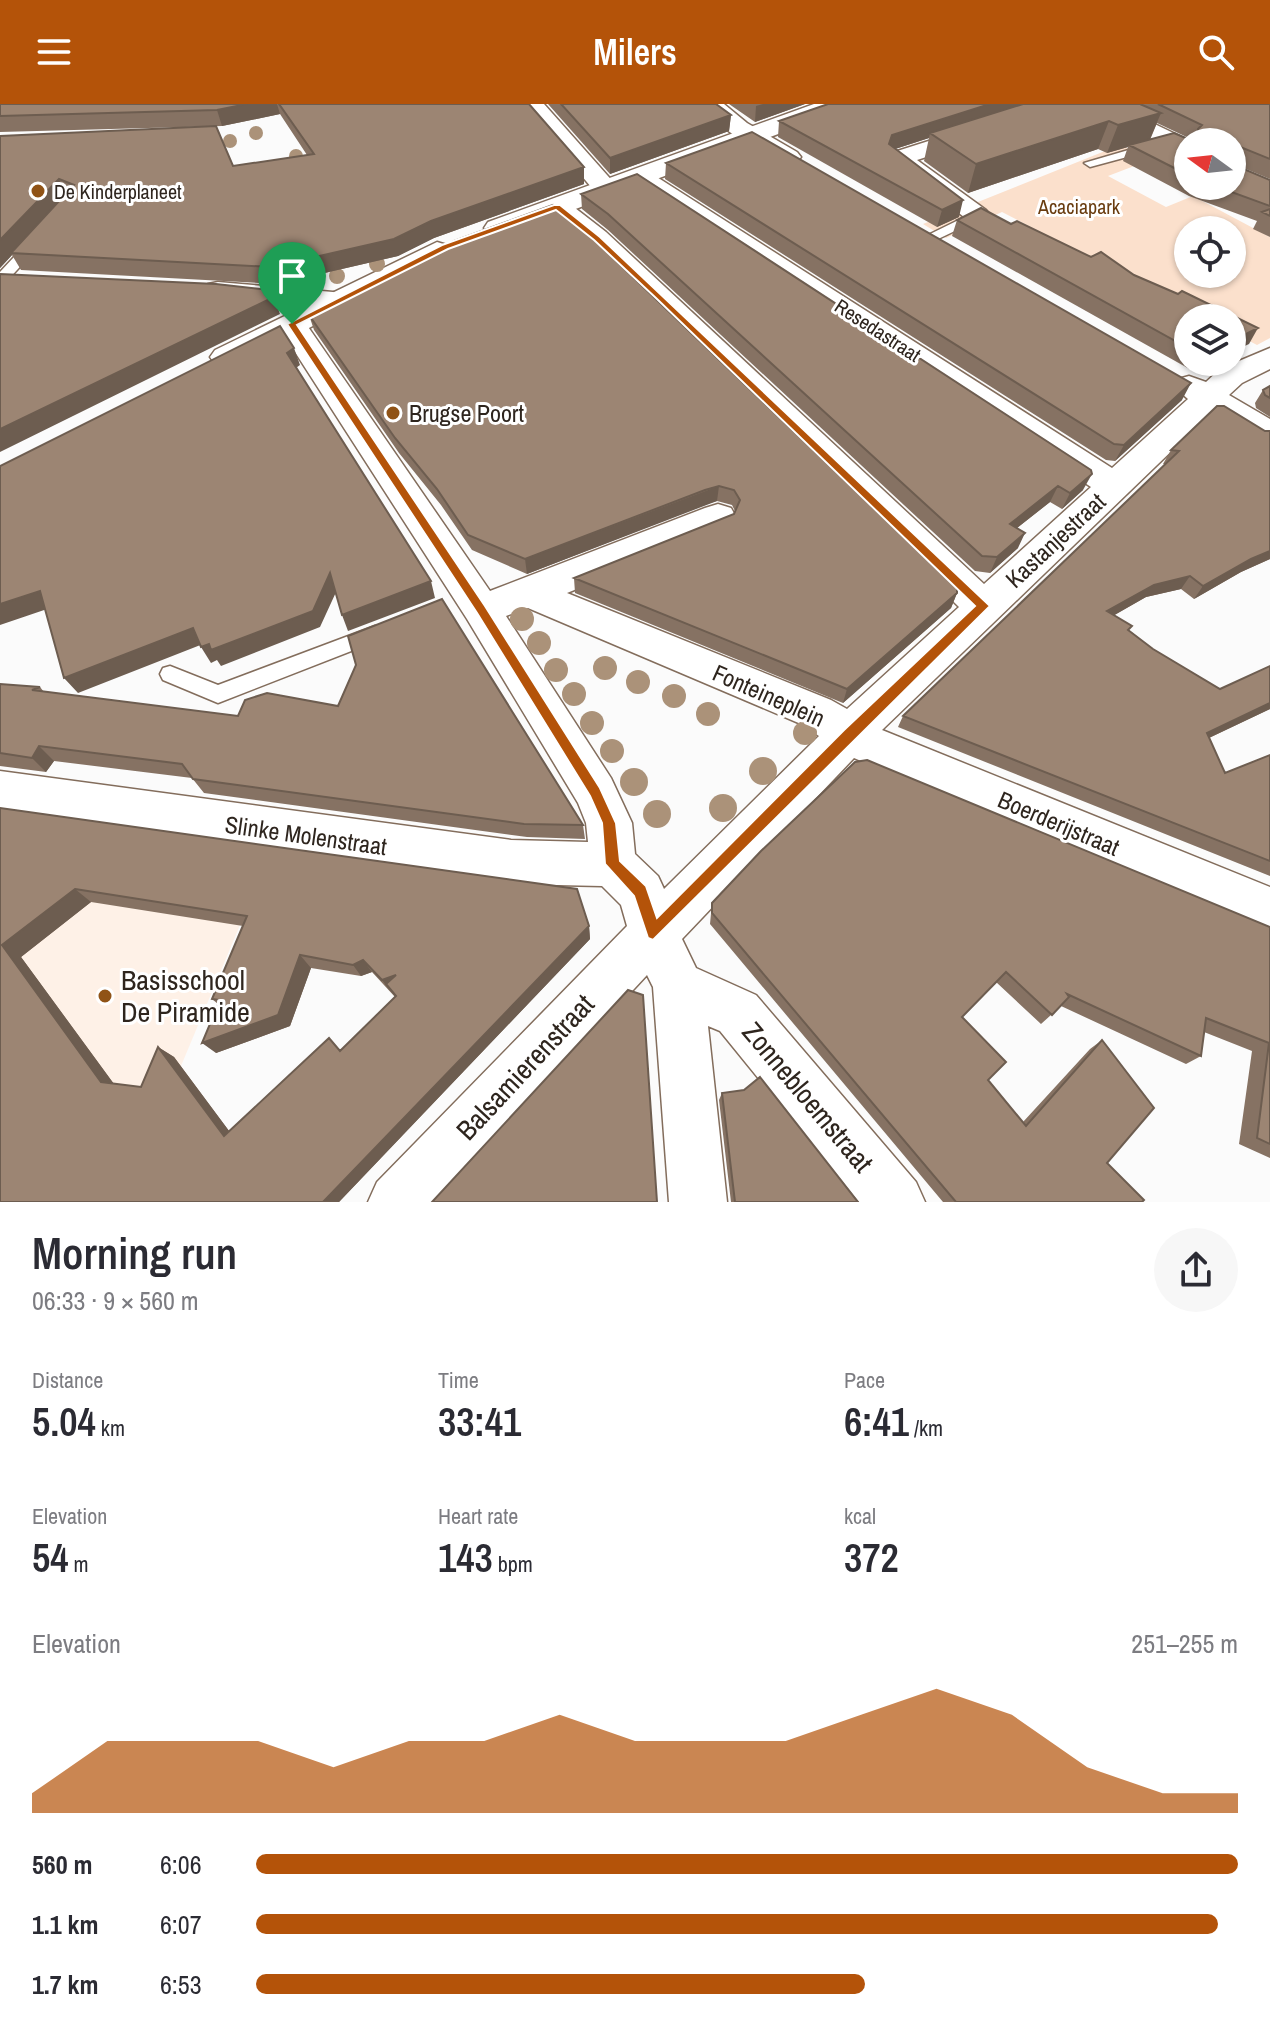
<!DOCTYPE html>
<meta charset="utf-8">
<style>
body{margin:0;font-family:"Archivo Narrow",sans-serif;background:#f7f7f7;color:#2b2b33;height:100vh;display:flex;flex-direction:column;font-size:30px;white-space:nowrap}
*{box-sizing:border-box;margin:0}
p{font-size:26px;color:#7c7c81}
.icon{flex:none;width:44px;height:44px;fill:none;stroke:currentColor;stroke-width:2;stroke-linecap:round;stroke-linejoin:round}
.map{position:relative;height:1098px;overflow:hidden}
.details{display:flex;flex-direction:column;background:#fff;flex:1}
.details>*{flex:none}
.needle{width:52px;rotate:285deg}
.controls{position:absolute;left:1174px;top:24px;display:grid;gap:16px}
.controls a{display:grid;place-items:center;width:72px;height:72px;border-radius:50%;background:#fff;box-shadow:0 2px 6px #0004;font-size:40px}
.pin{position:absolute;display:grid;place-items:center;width:68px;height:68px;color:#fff;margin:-82px -34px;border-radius:50% 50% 50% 0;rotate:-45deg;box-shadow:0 0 8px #0007}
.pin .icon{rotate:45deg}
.round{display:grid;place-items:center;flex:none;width:84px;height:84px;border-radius:42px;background:#f7f7f7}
.head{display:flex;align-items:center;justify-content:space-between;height:136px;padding:0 32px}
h1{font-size:44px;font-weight:600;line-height:60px}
.stats{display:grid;grid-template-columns:repeat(3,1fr);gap:12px;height:136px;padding:8px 32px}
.stats div{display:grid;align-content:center}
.stats b{font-size:40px;font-weight:600}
.stats small{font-size:22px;font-weight:400}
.stats p{font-size:22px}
.chart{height:224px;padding:16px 32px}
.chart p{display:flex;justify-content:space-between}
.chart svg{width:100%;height:144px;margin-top:8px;fill:#b45309;opacity:.7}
ul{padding:0 32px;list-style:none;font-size:26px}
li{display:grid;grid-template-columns:128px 96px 1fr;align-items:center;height:60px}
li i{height:20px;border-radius:10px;background:#b45309}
header{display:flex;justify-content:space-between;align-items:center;height:104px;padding:0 32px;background:#b45309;color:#fff;font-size:36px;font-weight:600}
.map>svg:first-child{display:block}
</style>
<header><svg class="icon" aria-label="menu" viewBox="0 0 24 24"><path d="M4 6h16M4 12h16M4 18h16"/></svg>Milers<svg class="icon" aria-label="search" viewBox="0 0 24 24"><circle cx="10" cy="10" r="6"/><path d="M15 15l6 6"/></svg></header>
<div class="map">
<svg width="1270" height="1098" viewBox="0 0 1270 1098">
<rect width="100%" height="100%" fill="#fbfbfb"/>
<!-- built -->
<path fill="#fef1e7" d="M0 734 268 754 181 962 207 998 138 1065 50 1098Z"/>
<!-- green -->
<path fill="#fbe0cc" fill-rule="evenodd" d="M1120 41 1131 46H1176L1108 72 1166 103 1193 92 1270 133V234L1257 241 1232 228V214H1205L1002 108 946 134 923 120ZM1188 126H1232V170H1188Z"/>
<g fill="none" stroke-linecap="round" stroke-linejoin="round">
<!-- lane casing -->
<g stroke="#836d5c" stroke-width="3">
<path id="lane" d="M1149 40 1155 44 1153 46 1090 63 1084 59Z
M977 107 983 111 982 114 936 136 924 133Z
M28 138 40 141 5 179 0 180V168Z
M375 522 382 525 385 530 382 535 218 599 163 576 160 570 163 564 170 562 218 581Z"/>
</g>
<!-- street casing -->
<g stroke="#836d5c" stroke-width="3">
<path id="street" d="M521 0H544L615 80 618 85 615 90H597Z
M699 0H724L747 19 797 48 801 53 797 58C774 64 713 19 699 0Z
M1045 0H1079L1076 5 917 56 986 106 990 111 986 116H968L887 54 891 49Z
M1097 0H1113L1192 38H1188V52L1097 10 1094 5Z
M640 66 649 68 1112 364 1188 295 1173 282 1178 275 1189 272 1206 278 1220 265 1270 244V265L1242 279 1229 291 1270 315V340L1258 337 1211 309 882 626 1270 783V829L854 654 682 835 696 864 756 891 916 1078 925 1098H859L720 927 708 922 727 1098H669L653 883 647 871 436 1098H368L377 1078 627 822 621 801 602 782 511 780 0 707V667L511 736 588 738 586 719 578 699 467 515 277 220 282 214 292 211 302 214 490 487 705 404 718 400 731 404 736 413 731 422 567 489 831 596 847 605 959 503 588 140 548 107 544 102 548 97H566L606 128 984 480 1091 383 631 78 628 73 631 68ZM528 504 801 620 819 632 664 785 658 772 635 750 632 719 611 674 506 512Z
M218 178 333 188 343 191 347 197 343 203 333 206 208 192 204 186 208 180Z"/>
</g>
<!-- secondary casing -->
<g stroke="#836d5c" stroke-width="3">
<path id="secondary" d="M814 0H849L846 5 508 130 498 133 488 130 484 124 488 118Z
M437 138 447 141 452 147 447 153 239 260 227 263 215 260 210 253 215 246Z"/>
</g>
<!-- lane -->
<use href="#lane" fill="#fff" fill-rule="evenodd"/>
<!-- street -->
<use href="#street" fill="#fff" fill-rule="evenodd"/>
<!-- secondary -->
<use href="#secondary" fill="#fff" fill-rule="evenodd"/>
</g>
<!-- trees -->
<g fill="#ab9279">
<circle cx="256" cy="29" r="7"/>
<circle cx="230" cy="37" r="7"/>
<circle cx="296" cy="52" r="7"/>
<circle cx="377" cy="160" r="8"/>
<circle cx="337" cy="172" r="8"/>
<circle cx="522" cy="515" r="12"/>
<circle cx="539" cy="539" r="12"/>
<circle cx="605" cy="564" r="12"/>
<circle cx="556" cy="566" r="12"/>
<circle cx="638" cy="578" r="12"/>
<circle cx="574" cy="590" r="12"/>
<circle cx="674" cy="592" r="12"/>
<circle cx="708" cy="610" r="12"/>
<circle cx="592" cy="619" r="12"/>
<circle cx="805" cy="629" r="12"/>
<circle cx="612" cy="647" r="12"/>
<circle cx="763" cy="667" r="14"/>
<circle cx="634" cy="678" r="14"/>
<circle cx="723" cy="704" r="14"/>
<circle cx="657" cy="710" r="14"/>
</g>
<!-- wall -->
<path fill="#867263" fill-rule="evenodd" d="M0 0H529L584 80 434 134 398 152 277 180 21 166 12 151 0 164V31L233 62 307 51 280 10 222 22 0 28Z
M548 0H715L731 11 729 27 610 70Z
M729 0H805L755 18Z
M828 0H1270V75L1239 62V63L1270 76V133L1253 125 1257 117 1189 92 1123 57 1128 43 1107 49 1098 45 968 89 924 57 929 34 895 45 959 113 937 123 778 33 779 17ZM1157 19 1193 36V37L1150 36ZM1188 38 1232 82H1188Z
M666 59 1182 296 1115 357 1106 356 665 75Z
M581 90 1083 386 1062 405 1050 398 1017 424 1018 444 990 469 975 467 608 126 582 105Z
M957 116 1011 120 1134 171 1249 240 1188 214V258H1212L1193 267 952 132Z
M454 137 957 489 951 504 843 599 575 489 574 474 734 410 735 407 732 401 717 397 704 401 527 470 472 446 441 401 399 349 314 226 309 211Z
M1270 282V313L1256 304 1255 299 1263 286Z
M1265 327H1270V455L1241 468 1194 495 1181 485 1146 493 1114 511 1129 526 1153 545 1220 585 1270 562V605L1209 634 1225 669 1270 651V772L898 623 903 612 1166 360H1163L1171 346Z
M0 580 40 583 44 588 583 721 585 735 527 733 204 689 192 674 54 657 46 668 0 662Z
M0 704 589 822 590 835 339 1098H0ZM91 798 243 822 212 895 218 900 216 949 290 922 311 864 361 872 372 868 395 893 341 946 229 1027 174 953 158 943 141 983 114 980 21 853Z
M712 799 1270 823V1054L1239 1040 1252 947 1204 928 1201 952 1186 960 1061 902 1041 920 996 878 962 913 988 976 1023 1018 1090 945 1102 936 1107 1059 1142 1098H943L710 820Z
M722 989 858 1098H731L719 996Z"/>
<!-- shaded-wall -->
<path fill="#6d5d50" d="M247 0H277L280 10 222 22 217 6Z
M763 0H805L755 18 756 2Z
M990 0H1035L930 29 929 34 889 47V40L892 31Z
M1161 9 1149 37 1129 41 1128 43 1107 49 1118 21Z
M731 11 729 27 610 70V54Z
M1109 17 1098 45 968 89 976 60Z
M584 63V80L434 134 398 152 277 180 271 163 431 117Z
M59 75 67 92 11 149 12 151 0 164V136Z
M963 96 959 113 937 123 942 106Z
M274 193 280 210 0 348V325Z
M1258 224 1249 240 1232 248V237Z
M294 244 300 261 293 266 287 249Z
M1198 258H1212L1193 267Z
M1191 279 1182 296 1115 357 1124 341Z
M1092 370 1083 386 1062 405 1070 389Z
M719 382 717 397 527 470 525 455Z
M1058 382 1050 398 1003 435 1010 420Z
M1025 429 1018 444 990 469 997 453Z
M1270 447V455L1241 468 1194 495 1203 482 1251 455Z
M330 469 337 486 320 523 221 562 217 556 211 559 201 543 209 540Z
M1190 472 1181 485 1146 493 1099 520 1107 507 1154 481Z
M431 477 435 494 348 527 342 511Z
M40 487 53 503 0 521V500Z
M957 489 951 504 843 599 847 585Z
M193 524 203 540 78 589 64 574Z
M1270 599V605L1196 640 1207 629Z
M39 642 54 657 46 668 32 654Z
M75 785 91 798 21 853 119 987 101 978 2 841Z
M589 822 590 835 339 1098H323Z
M300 851 311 864 290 922 216 949 202 939Z
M363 856 372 868 361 872 353 861Z
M396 871 386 880 390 887 382 876Z
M158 943 174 953 238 1039 224 1032Z"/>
<!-- building -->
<path fill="#9c8573" stroke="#6d5d50" stroke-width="2" fill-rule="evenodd" d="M0 0H247L217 6 0 12Z
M279 0H529L584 63 431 117 394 135 271 163 11 149 74 81 59 75 0 136V32L216 22 233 62 314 50Z
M561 0H716L731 11 610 54Z
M828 0H990L892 31 889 40 963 96 942 106 779 17Z
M1023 0H1140L1161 9 1118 21 1109 17 976 60 930 29Z
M1158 0H1270V55L1238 42 1239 63 1270 76V102L1215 82H1232V38H1196L1198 25 1202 21Z
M752 28 1191 279 1124 341 1114 340 666 59Z
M1174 29 1195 38H1188V71L1129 41Z
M637 70 1091 366 1092 370 1070 389 1058 382 1010 420 1025 429 997 453 982 452 608 110 581 90Z
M553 101 585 127 957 484V489L847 585 574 474 734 410 740 396 734 386 719 382 705 386 525 455 468 431 437 385 395 334 309 211 454 137Z
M981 104 1011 120 1017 117 1091 153 1101 148 1134 171 1178 190 1182 187 1258 224 1232 237V214H1188V244L957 116Z
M1270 105V112L1262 108Z
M0 170 216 180 269 186 274 193 0 325Z
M280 222 294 244 287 249 431 477 342 511 330 469 313 507 211 546 209 540 201 543 193 524 64 574 40 487 0 500V362Z
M1270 282V294L1265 291 1263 286Z
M1217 302H1224L1265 327H1270V447L1251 455 1203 482 1190 472 1154 481 1107 507 1132 522 1128 526 1153 545 1220 585 1270 562V599L1207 629 1225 669 1270 651V757L903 612 1179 347 1171 346Z
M442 495 583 721 524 720 193 675 182 660 39 642 32 654 0 649V580L40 583 32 586 238 612 245 596 267 589 338 602 356 561 348 532Z
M867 656 1270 823V1040L1257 1034 1269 939 1206 914 1201 952 1067 890 1069 893 1052 911 1006 868 962 913 1006 958 988 976 1026 1022 1102 936 1154 1004 1107 1059 1144 1096 1142 1098H956L712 809V799L761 747 855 658Z
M0 704 577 785 589 822 323 1098H0ZM75 785 247 812 212 895 220 896 202 939 278 911 300 851 353 861 363 856 382 876 396 871 386 880 396 892 340 947 329 934 224 1032 158 943 141 983 101 978 2 841Z
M628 886 643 891 657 1098H432Z
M760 973 858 1098H735L722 989 744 986Z"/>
<!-- route -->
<path fill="#b45309" stroke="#fff" stroke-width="2" fill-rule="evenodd" d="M554 101H560L600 133 990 502 653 836 648 834 634 792 605 760 602 719 590 692 477 509 287 220 442 141ZM556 106 594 136 657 195 975 502 844 626 657 814 646 782 620 757 616 719 600 684 485 502 297 221 448 145Z"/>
<!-- markers -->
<g fill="#905316" stroke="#fff" stroke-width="3">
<circle cx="38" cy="87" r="8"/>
<circle cx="393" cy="309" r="8"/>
<circle cx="105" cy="892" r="8"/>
</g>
<g text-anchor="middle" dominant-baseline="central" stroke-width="6" stroke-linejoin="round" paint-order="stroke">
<!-- far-poi labels -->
<g font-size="20" fill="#2e251e" stroke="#fff" text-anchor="start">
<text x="54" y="87">De Kinderplaneet</text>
</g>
<!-- far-park labels -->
<g font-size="20" fill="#693c0f" stroke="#fff">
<text x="1079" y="102">Acaciapark</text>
</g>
<!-- far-street labels -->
<g font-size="20" fill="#2e251e" stroke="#fff">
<text transform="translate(878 226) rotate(33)">Resedastraat</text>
</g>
<!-- poi labels -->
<g font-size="24" fill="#2e251e" stroke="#fff" text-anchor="start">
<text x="409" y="309">Brugse Poort</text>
</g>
<!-- street labels -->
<g font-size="24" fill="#2e251e" stroke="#fff">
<text transform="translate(1055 436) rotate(-43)">Kastanjestraat</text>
<text transform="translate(769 591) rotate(24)">Fonteineplein</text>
<text transform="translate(1059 719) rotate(23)">Boerderijstraat</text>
<text transform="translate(306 731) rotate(8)">Slinke Molenstraat</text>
</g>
<!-- near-poi labels -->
<g font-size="28" fill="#2e251e" stroke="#fff" text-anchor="start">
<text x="121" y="876">Basisschool<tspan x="121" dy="32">De Piramide</tspan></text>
</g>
<!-- near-street labels -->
<g font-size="28" fill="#2e251e" stroke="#fff">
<text transform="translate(525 963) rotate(-47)">Balsamierenstraat</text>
<text transform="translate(808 993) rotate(50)">Zonnebloemstraat</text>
</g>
</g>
</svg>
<div class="controls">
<a><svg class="needle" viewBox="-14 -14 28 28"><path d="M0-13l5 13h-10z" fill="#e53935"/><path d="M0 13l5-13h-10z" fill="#7c7c81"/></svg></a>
<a><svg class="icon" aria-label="locate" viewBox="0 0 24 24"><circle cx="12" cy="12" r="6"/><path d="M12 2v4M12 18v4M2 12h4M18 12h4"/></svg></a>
<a><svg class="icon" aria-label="layers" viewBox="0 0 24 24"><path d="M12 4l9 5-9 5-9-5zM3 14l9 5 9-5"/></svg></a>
</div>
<div class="pin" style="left:292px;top:220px;background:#1e9e55"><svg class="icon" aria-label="arrive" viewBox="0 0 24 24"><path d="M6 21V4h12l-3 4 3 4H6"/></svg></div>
</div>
<section class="details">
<div class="head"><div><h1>Morning run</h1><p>06:33 · 9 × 560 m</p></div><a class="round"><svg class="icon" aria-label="share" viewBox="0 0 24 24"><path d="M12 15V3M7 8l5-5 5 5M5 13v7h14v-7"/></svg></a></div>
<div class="stats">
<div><p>Distance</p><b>5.04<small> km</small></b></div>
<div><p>Time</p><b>33:41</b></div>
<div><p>Pace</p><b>6:41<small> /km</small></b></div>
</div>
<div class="stats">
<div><p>Elevation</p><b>54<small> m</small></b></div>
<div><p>Heart rate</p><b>143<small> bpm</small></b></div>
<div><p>kcal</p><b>372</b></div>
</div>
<div class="chart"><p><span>Elevation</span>251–255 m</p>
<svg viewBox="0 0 160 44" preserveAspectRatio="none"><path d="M0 44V38L10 22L20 22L30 22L40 30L50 22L60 22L70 14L80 22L90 22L100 22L110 14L120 6L130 14L140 30L150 38L160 38V44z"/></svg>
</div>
<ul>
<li><b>560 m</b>6:06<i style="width:100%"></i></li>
<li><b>1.1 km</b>6:07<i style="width:98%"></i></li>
<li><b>1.7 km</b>6:53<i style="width:62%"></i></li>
</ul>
</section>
